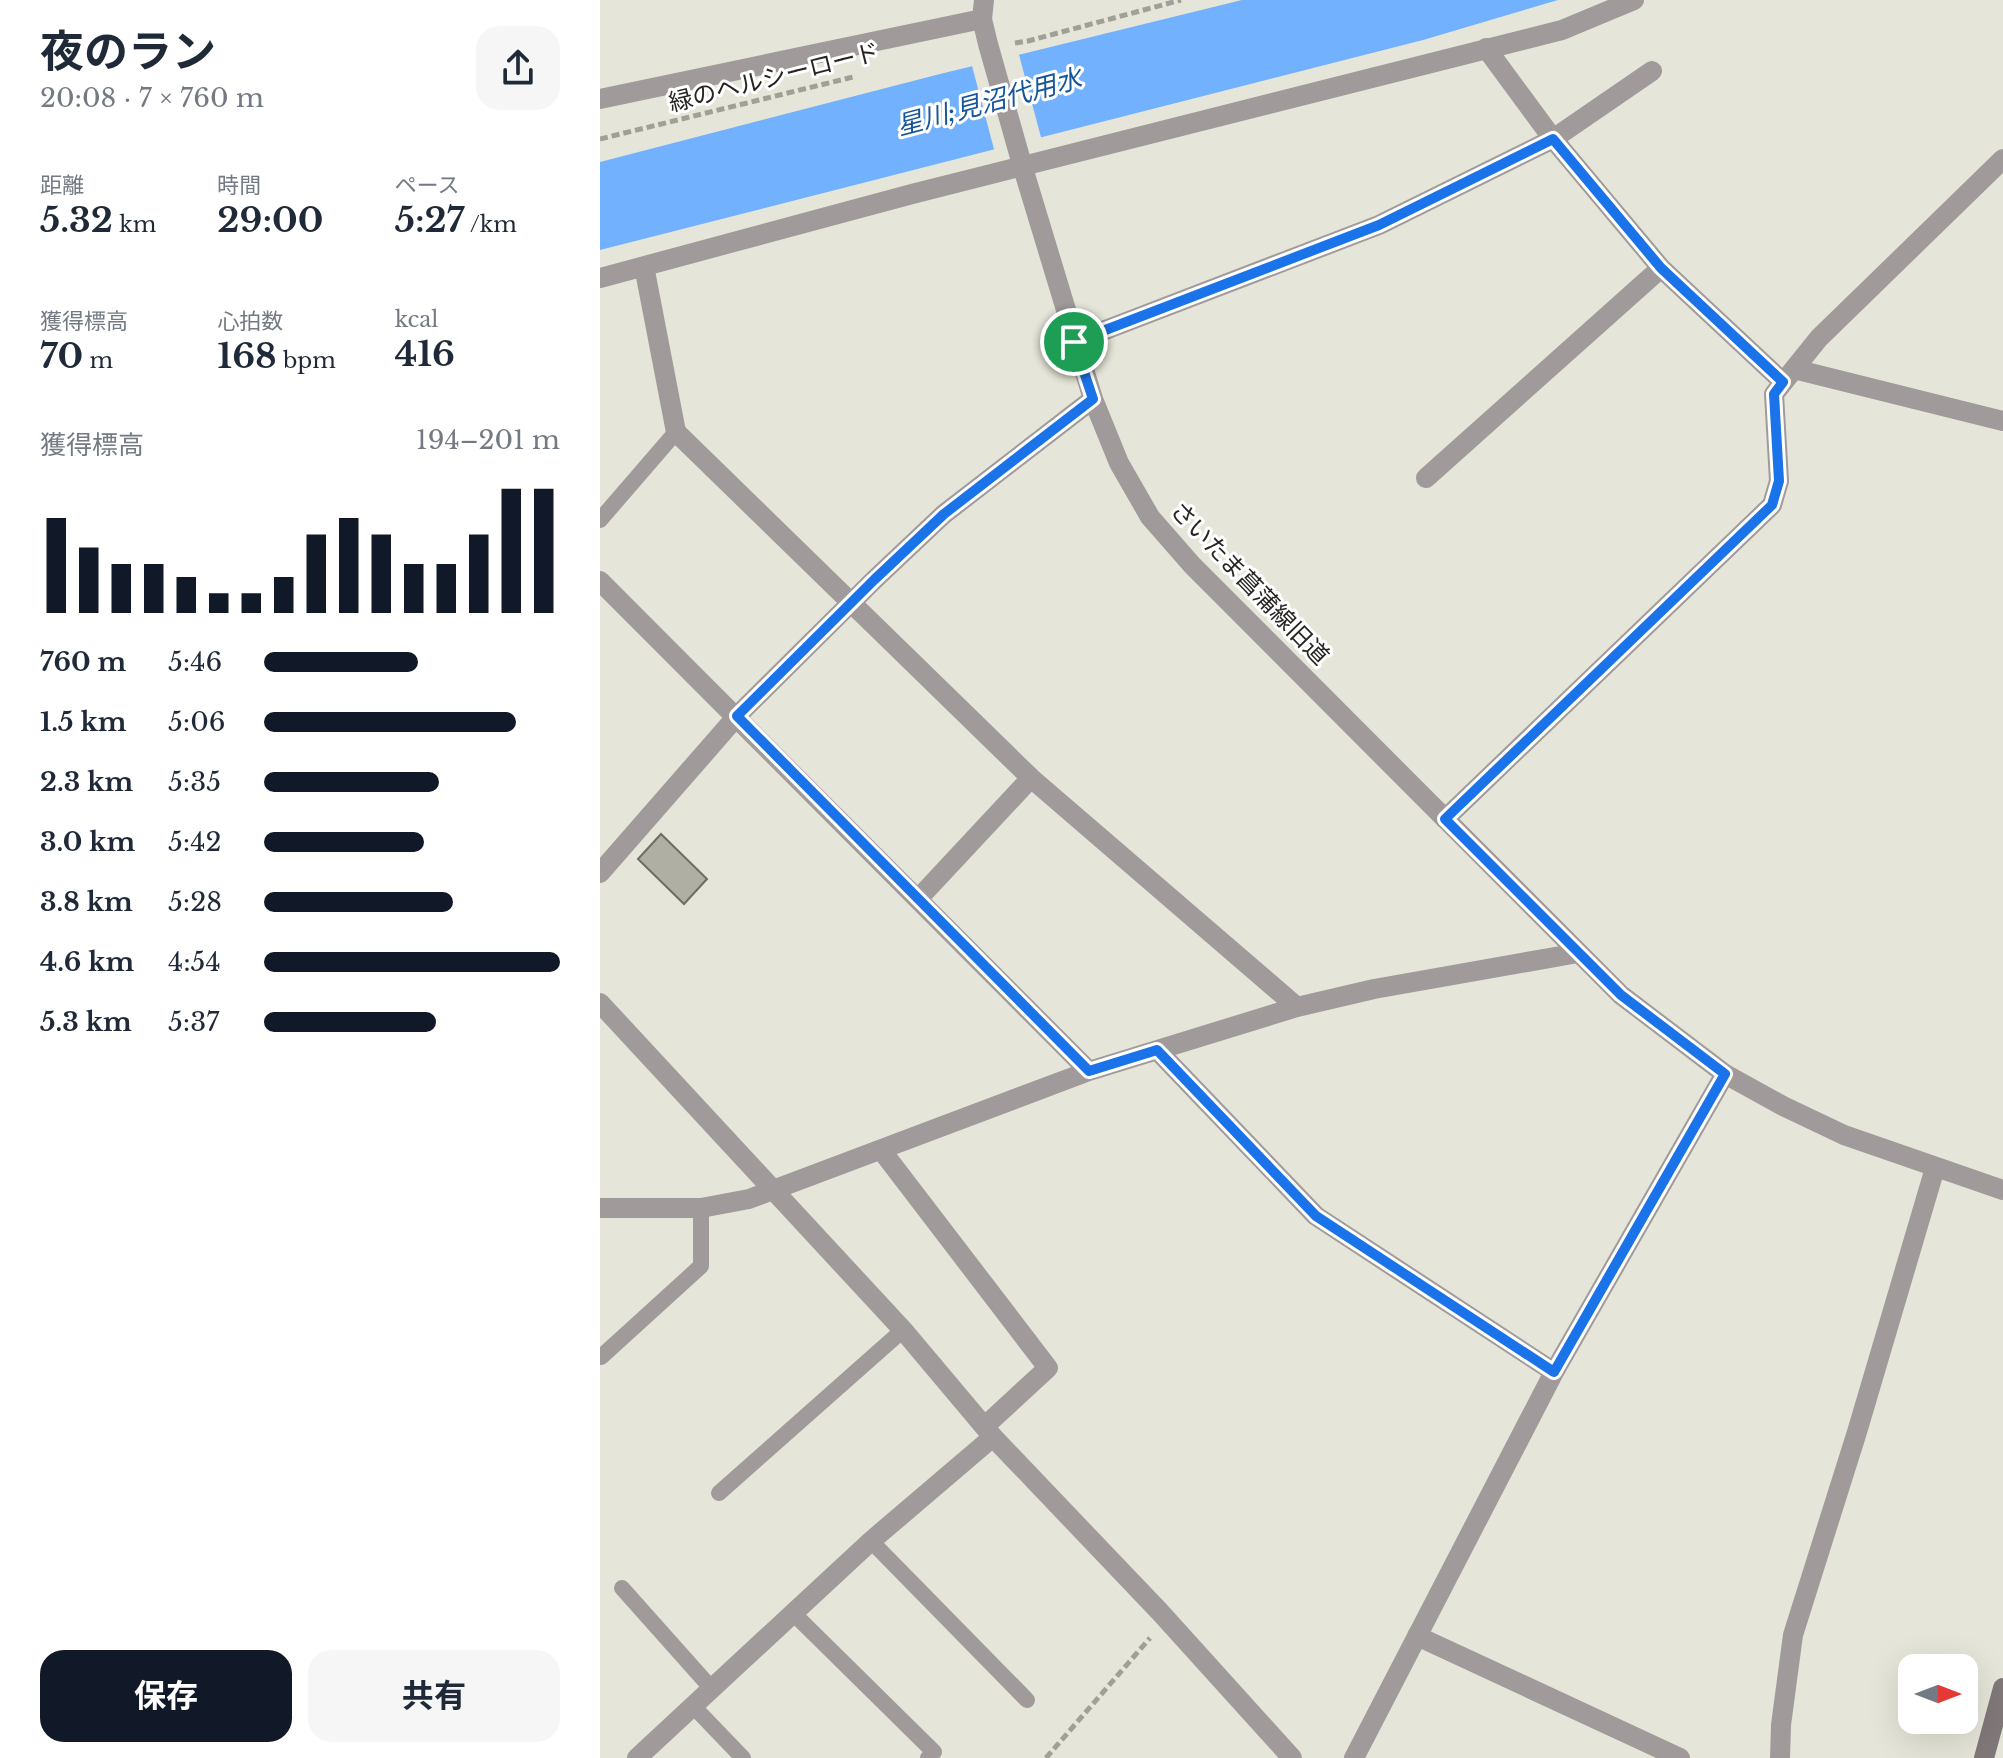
<!DOCTYPE html>
<html lang="ja">
<meta charset="utf-8">
<style>
body{margin:0;font-family:"Libre Baskerville","Noto Sans JP",serif;background:#f6f6f7;color:#1f2937;height:100vh;display:flex;flex-direction:column;font-size:30px;white-space:nowrap}
*{box-sizing:border-box;margin:0}
p{font-size:26px;color:#747a83}
.icon{flex:none;width:44px;height:44px;fill:none;stroke:currentColor;stroke-width:2;stroke-linecap:round;stroke-linejoin:round}
.map{position:relative;flex:1;overflow:hidden}
.details{display:flex;flex-direction:column;background:#fff;width:600px}
.details>*{flex:none}
.needle{width:52px;rotate:90deg}
.controls{position:absolute;left:1298px;top:1654px;display:grid;gap:16px}
.controls a{display:grid;place-items:center;width:80px;height:80px;border-radius:16px;background:#fff;box-shadow:0 8px 32px #0002;font-size:40px}
.pin{position:absolute;display:grid;place-items:center;width:68px;height:68px;color:#fff;margin:-34px;border:4px solid #fff;border-radius:50%;box-shadow:0 2px 8px #0007}
.round{display:grid;place-items:center;flex:none;width:84px;height:84px;border-radius:24px;background:#f6f6f7}
.summary{display:flex;align-items:center;justify-content:space-between;height:136px;padding:0 40px}
h1{font-size:44px;font-weight:700;line-height:60px}
.figures{display:grid;grid-template-columns:repeat(3,1fr);gap:12px;height:136px;padding:8px 40px}
.figures div{display:grid;align-content:center}
.figures b{font-size:34px;font-weight:700}
.figures small{font-size:22px;font-weight:400}
.figures p{font-size:22px}
.chart{height:224px;padding:16px 40px}
.chart p{display:flex;justify-content:space-between}
.chart svg{width:100%;height:144px;margin-top:8px;stroke:#111827;stroke-width:6}
.action{display:flex;gap:16px;margin-top:auto;padding:16px 40px}
.action a{flex:1;height:92px;border-radius:24px;background:#111827;color:#fff;font-size:32px;font-weight:700;line-height:92px;text-align:center}
.action a+a{background:#f6f6f7;color:#1f2937}
ul{padding:0 40px;list-style:none;font-size:26px}
li{display:grid;grid-template-columns:128px 96px 1fr;align-items:center;height:60px}
li i{height:20px;border-radius:10px;background:#111827}
main{display:flex;flex:1;min-height:0}
.map>svg:first-child{display:block}
</style>
<main>
<section class="details">
<div class="summary"><div><h1>夜のラン</h1><p>20:08 · 7 × 760 m</p></div><a class="round"><svg class="icon" aria-label="share" viewBox="0 0 24 24"><path d="M12 15V3M7 8l5-5 5 5M5 13v7h14v-7"/></svg></a></div>
<div class="figures">
<div><p>距離</p><b>5.32<small> km</small></b></div>
<div><p>時間</p><b>29:00</b></div>
<div><p>ペース</p><b>5:27<small> /km</small></b></div>
</div>
<div class="figures">
<div><p>獲得標高</p><b>70<small> m</small></b></div>
<div><p>心拍数</p><b>168<small> bpm</small></b></div>
<div><p>kcal</p><b>416</b></div>
</div>
<div class="chart"><p><span>獲得標高</span>194–201 m</p>
<svg viewBox="0 0 160 44" preserveAspectRatio="none"><path d="M5 44V15M15 44V24M25 44V29M35 44V29M45 44V33M55 44V38M65 44V38M75 44V33M85 44V20M95 44V15M105 44V20M115 44V29M125 44V29M135 44V20M145 44V6M155 44V6"/></svg>
</div>
<ul>
<li><b>760 m</b>5:46<i style="width:52%"></i></li>
<li><b>1.5 km</b>5:06<i style="width:85%"></i></li>
<li><b>2.3 km</b>5:35<i style="width:59%"></i></li>
<li><b>3.0 km</b>5:42<i style="width:54%"></i></li>
<li><b>3.8 km</b>5:28<i style="width:64%"></i></li>
<li><b>4.6 km</b>4:54<i style="width:100%"></i></li>
<li><b>5.3 km</b>5:37<i style="width:58%"></i></li>
</ul>
<div class="action"><a>保存</a><a>共有</a></div>
</section>
<div class="map">
<svg width="1403" height="1758" viewBox="0 0 1403 1758">
<rect width="100%" height="100%" fill="#e6e5d9"/>
<!-- water -->
<path fill="#72b1fe" d="M642 0H958L823 40 0 250V162L340 74Z"/>
<!-- pier -->
<path fill="#e6e5d9" d="M418 51 442 141 395 153 371 62Z"/>
<!-- building -->
<path fill="#b0afa3" stroke="#6e6d62" stroke-width="2" d="M61 834 107 879 84 904 38 859Z"/>
<g fill="none" stroke-linecap="round" stroke-linejoin="round">
<!-- path -->
<path stroke="#a1a097" stroke-width="5" stroke-dasharray="8 4" stroke-linecap="butt" d="M415 43 428 41 581 0
M0 139 253 77
M446 1758 550 1638"/>
<!-- lane -->
<path stroke="#a09a9b" stroke-width="16" d="M0 520 76 432
M1 1357 101 1266V1208
M119 1493 303 1330
M271 1541 427 1700
M22 1588 112 1689
M193 1613 334 1752 328 1758
M93 1706 143 1758"/>
<!-- street -->
<path stroke="#a09a9b" stroke-width="20" d="M384 0 382 19 388 44 423 168 493 399 519 463 550 517 592 565 1021 995 1125 1074 1183 1106 1244 1135 1403 1190
M886 48 953 139 1061 268 1183 382
M0 99 382 19
M44 266 76 432 431 778 697 1007
M0 278 312 194 962 30 1034 0
M474 342 779 225 953 139 1052 71
M1194 369 1403 421
M826 478 1061 268
M0 581 489 1071
M845 819 1172 505 1179 481 1174 394 1219 338 1403 159
M0 873 137 716 274 580 344 514 493 399
M318 899 431 778
M0 1003 303 1330 393 1437 560 1612 692 1758
M557 1050 716 1216 954 1372
M282 1151 448 1368 385 1426
M0 1208H101L149 1199 489 1071 697 1007 774 989 978 953
M817 1636 1080 1758
M37 1758 271 1541 393 1437
M754 1758 954 1372 1125 1074
M1180 1758 1181 1725 1193 1635 1257 1432 1335 1168"/>
<!-- secondary -->
<path stroke="#807778" stroke-width="20" d="M1384 1758 1403 1688"/>
</g>
<g fill="none" stroke-linecap="round" stroke-linejoin="round">
<!-- route casing -->
<g stroke="#fff" stroke-width="16">
<path id="route" d="M953 139 1061 268 1183 382 1174 394 1179 481 1172 505 845 819 1021 995 1125 1074 954 1372 716 1216 557 1050 489 1071 137 716 274 580 344 514 493 399 474 342 779 225Z"/>
</g>
<!-- route -->
<use href="#route" stroke="#1a73e8" stroke-width="10"/>
</g>
<g text-anchor="middle" dominant-baseline="central" stroke-width="6" stroke-linejoin="round" paint-order="stroke">
<!-- street labels -->
<g font-size="24" fill="#262521" stroke="#fff">
<text transform="translate(174 77) rotate(-14)">緑のヘルシーロード</text>
<text transform="translate(650 583) rotate(46)">さいたま菖蒲線旧道</text>
</g>
<!-- water labels -->
<g font-size="26" font-style="italic" fill="#155599" stroke="#fff">
<text transform="translate(389 102) rotate(-15)">星川;見沼代用水</text>
</g>
</g>
</svg>
<div class="controls">
<a><svg class="needle" viewBox="-14 -14 28 28"><path d="M0-13l5 13h-10z" fill="#e53935"/><path d="M0 13l5-13h-10z" fill="#747a83"/></svg></a>
</div>
<div class="pin" style="left:474px;top:342px;background:#1e9e55"><svg class="icon" aria-label="arrive" viewBox="0 0 24 24"><path d="M6 21V4h12l-3 4 3 4H6"/></svg></div>
</div>
</main>
